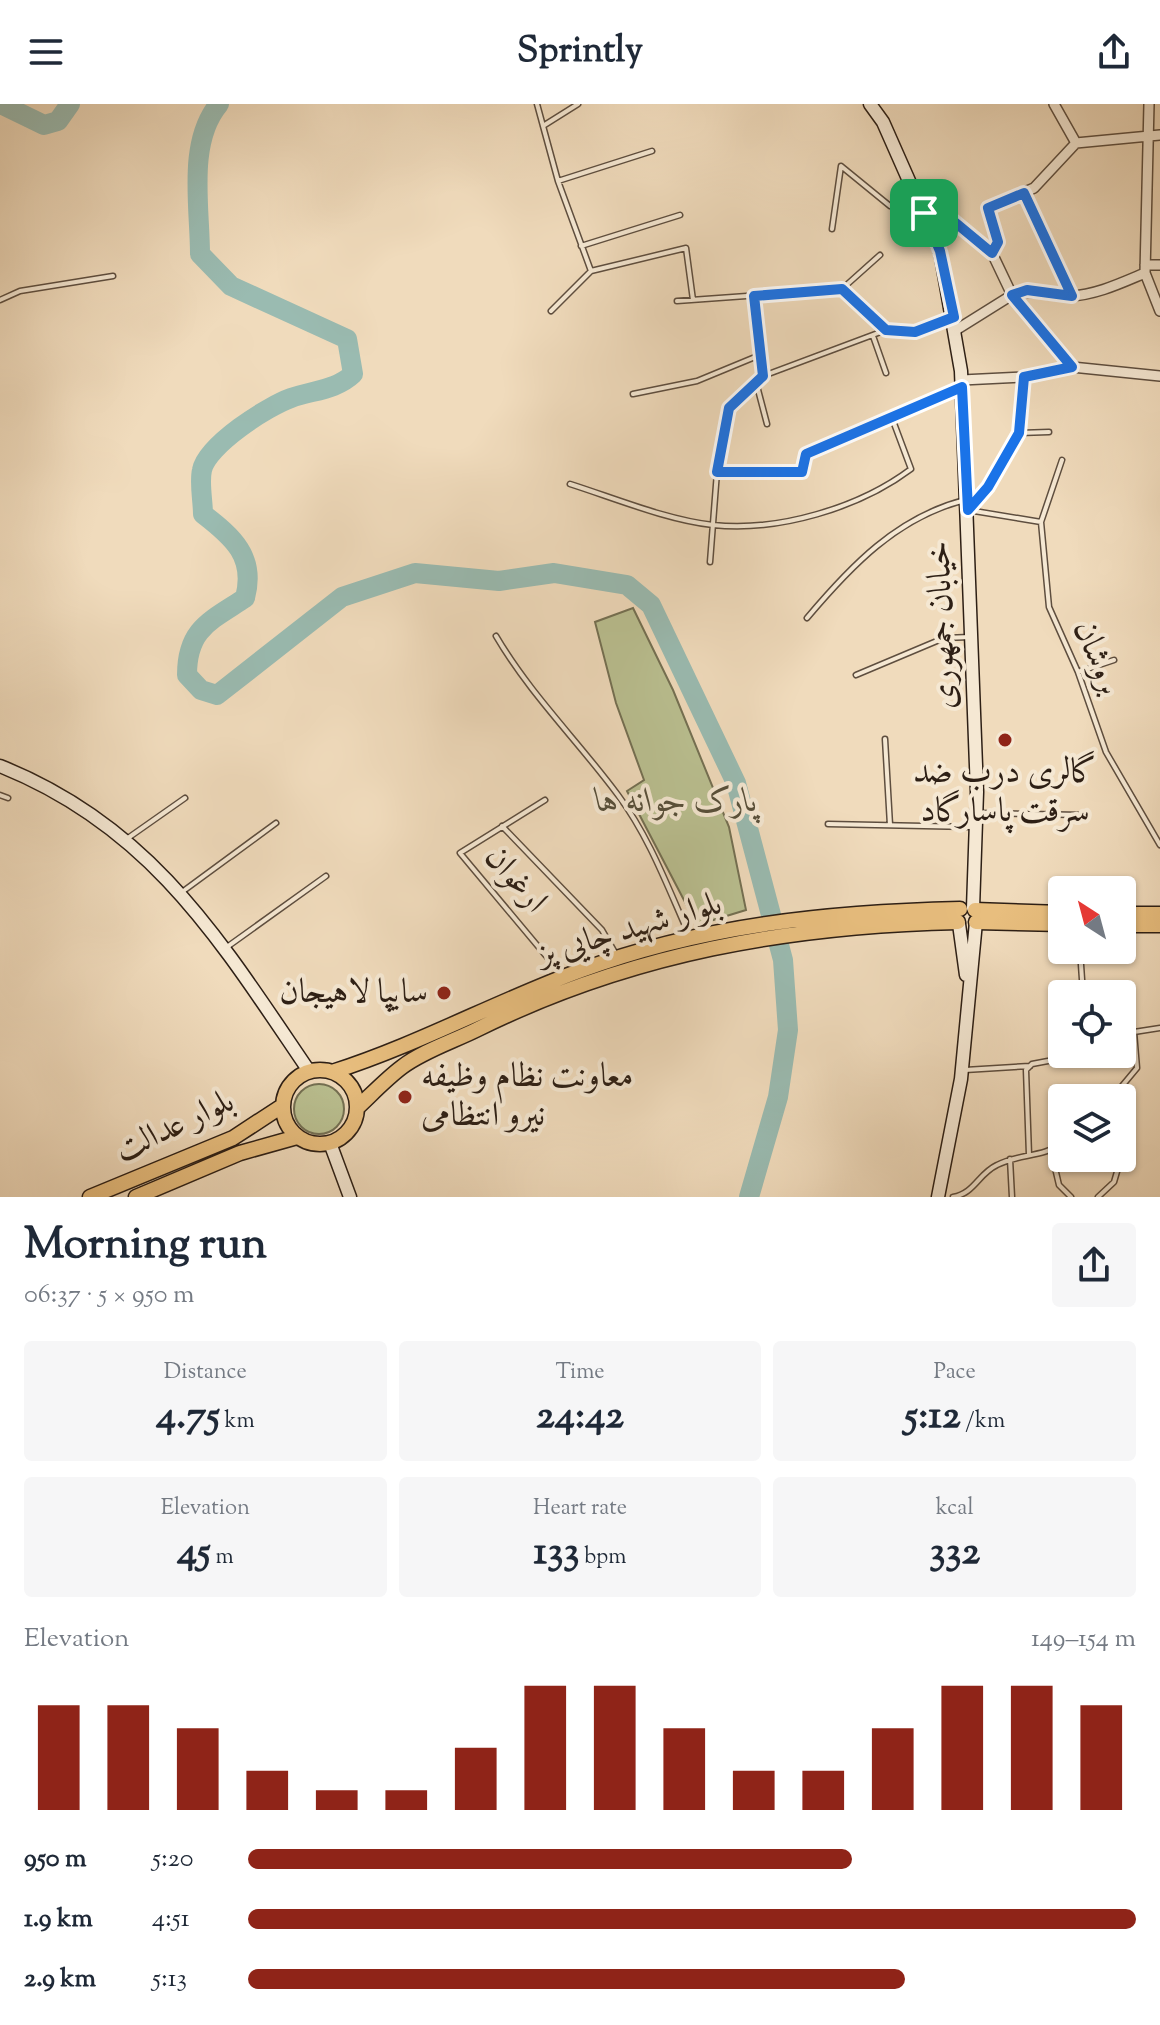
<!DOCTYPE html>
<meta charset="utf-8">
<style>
body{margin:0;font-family:"Sorts Mill Goudy",Amiri,serif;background:#f6f6f7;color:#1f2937;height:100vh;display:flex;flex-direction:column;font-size:30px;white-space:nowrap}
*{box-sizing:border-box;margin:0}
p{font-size:26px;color:#747a83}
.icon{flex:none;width:44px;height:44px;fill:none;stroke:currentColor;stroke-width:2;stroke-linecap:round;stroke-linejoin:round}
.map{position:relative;height:1093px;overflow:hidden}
.sheet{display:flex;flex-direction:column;background:#fff;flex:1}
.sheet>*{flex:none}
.needle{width:52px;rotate:324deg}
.tools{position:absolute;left:1048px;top:772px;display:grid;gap:16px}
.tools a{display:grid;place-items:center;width:88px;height:88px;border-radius:8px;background:#fff;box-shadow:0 2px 6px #0004;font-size:40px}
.pin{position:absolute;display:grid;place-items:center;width:68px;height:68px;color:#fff;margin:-34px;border-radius:16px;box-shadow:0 4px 12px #0006}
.round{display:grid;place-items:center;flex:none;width:84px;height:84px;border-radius:8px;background:#f6f6f7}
.overview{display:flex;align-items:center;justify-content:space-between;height:136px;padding:0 24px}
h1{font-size:44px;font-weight:700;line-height:60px}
.figures{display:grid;grid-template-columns:repeat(3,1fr);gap:12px;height:136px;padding:8px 24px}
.figures div{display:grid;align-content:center;border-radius:8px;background:#f6f6f7;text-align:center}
.figures b{font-size:40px;font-weight:700}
.figures small{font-size:22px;font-weight:400}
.figures p{font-size:22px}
.chart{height:224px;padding:16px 24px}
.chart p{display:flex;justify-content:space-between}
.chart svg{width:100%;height:144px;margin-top:8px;stroke:#8f2418;stroke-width:6}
ul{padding:0 24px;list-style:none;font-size:26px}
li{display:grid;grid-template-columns:128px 96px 1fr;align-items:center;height:60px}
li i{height:20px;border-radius:10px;background:#8f2418}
header{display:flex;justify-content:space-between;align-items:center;height:104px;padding:0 24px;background:#fff;font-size:36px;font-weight:700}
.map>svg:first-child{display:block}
</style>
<header><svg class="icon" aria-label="menu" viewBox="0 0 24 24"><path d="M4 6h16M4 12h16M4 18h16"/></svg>Sprintly<svg class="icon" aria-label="share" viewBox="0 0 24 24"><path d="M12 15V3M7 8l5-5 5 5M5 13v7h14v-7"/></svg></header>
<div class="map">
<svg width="1160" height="1093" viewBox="0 0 1160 1093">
<rect width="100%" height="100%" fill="#f0dbbc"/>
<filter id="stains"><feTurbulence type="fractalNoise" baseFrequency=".0025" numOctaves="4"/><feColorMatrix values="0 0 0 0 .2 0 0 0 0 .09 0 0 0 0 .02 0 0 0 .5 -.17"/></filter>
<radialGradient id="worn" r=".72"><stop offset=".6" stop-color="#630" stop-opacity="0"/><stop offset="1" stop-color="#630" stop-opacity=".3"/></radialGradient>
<!-- green -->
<path fill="#bac091" stroke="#747053" stroke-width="2" d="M633 504 673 586 729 723 746 806 697 821 627 687 644 676 616 599 595 518Z
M294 1005a25 25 0 1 1 50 0a25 25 0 1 1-50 0Z"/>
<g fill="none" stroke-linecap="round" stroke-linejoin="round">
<!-- river -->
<path stroke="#9abbb1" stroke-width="20" d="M1 0 44 21 58 17 70 0
M219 0C187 38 200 103 200 150L231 182 347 235 353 270C336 286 314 286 291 294 268 302 207 341 202 366 199 379 203 397 203 410 233 433 256 453 245 494 210 517 187 525 187 571L201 586 217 591 342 493 415 469 499 477 554 469 627 481 651 501 736 679 783 856 788 926 778 993 749 1093"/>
<!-- service casing -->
<g stroke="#5e4e3f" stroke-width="7">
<path id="service" d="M537 0 558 77 591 167
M543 22 578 0
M558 77 652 47
M832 125 841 62 890 102 951 115 992 149
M581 142 680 111
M842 185 880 151
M754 192 763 272
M0 196 20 187 113 172
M677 197 842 185 886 226 915 228 948 216
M551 207 591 167 686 144 693 196
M873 232 886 269
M756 278 767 320
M633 290 697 277 760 251
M1019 329 1049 328
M1062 356 1041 418 1049 503 1078 568 1106 648 1160 741
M717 368H802L806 350 959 284
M570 380C614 394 667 416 713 421 778 428 859 404 911 365L892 314
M969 404 988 383 1019 329 1024 273
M968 406 1041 418
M710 458 717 368 729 304 763 272 886 226
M807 514C850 463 897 413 965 396
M496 532C530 590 578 637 618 691 650 734 668 784 690 833
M1078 568 1114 556
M856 571 944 534 970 533
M885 635 890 721
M0 691 8 694
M545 696 460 749 562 871
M978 709 1081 711
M828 720 972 723
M502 722 602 826 617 852
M128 734 185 694
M182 788 276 719
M227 843 326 772
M1080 846 1083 890
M1122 927 1134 928
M965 966 1030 962
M1112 994 1137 964 1134 928 1160 924
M1051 1047 1059 1081 1071 1093
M1029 1051 1026 966 1032 960 1085 950
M1010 1055 1012 1093
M953 1093C975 1089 978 1070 997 1061 1018 1050 1042 1053 1062 1040
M1098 1093 1114 1078 1121 1054"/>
</g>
<!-- minor casing -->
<g stroke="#5e4e3f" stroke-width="12">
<path id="minor" d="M1054 0 1076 39
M1149 0 1145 169 1160 207
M1024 89 1072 192
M1145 161H1160
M1145 169C1121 179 1096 191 1070 192 1049 193 1033 184 1012 191L1072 263 1160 272
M956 226 1012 191 992 149 998 138 988 104 1034 84 1076 39 1160 31
M962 276 1024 273 1072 263"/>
</g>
<!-- secondary casing -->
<g stroke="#2d1f15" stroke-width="15">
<path id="secondary" d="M870 0 883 18 940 147 961 267 977 688 973 804
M0 662C153 723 221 838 309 967
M959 820 966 871
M330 1039 350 1093
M938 1093 961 975 976 818"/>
</g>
<!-- primary casing -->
<g stroke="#2d1f15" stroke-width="17">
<path id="primary" d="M975 806 1062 809
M1122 810H1160
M976 818 1062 820
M1122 821H1160
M283 1003a37 37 0 1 1 74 0a37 37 0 1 1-74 0Z
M332 968C417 941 495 898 579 867 701 821 831 808 960 805
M357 1004C372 990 386 975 402 963 423 947 454 937 478 925 632 849 788 822 958 818
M90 1093 233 1034 282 1002
M136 1093 240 1049 297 1033"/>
</g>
<!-- service -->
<use href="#service" stroke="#f5e8d3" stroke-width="4"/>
<!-- minor -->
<use href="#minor" stroke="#f5e8d3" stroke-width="9"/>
<!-- secondary -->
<use href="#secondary" stroke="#f5e8d3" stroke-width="12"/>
<!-- primary -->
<use href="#primary" stroke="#e8be7e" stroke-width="14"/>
</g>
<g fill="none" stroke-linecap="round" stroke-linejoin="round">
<!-- route casing -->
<g stroke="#fff" stroke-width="16">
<path id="route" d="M1024 89 1072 192 1027 186 1012 191 1072 263 1024 273 1019 329 988 383 968 406 962 283 806 350 802 368H717L729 304 763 272 754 192 842 185 886 226 915 228 954 213 940 147 924 109 951 115 992 149 998 138 988 104Z"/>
</g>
<!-- route -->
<use href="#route" stroke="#1a73e8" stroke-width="10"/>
</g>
<!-- markers -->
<g fill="#8f2418" stroke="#f5e8d3" stroke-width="3">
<circle cx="1005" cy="636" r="8"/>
<circle cx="444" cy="889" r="8"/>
<circle cx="405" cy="993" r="8"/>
</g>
<g text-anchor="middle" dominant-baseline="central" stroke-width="8" stroke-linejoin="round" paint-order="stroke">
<!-- street labels -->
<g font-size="34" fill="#2d1f15" stroke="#f5e8d3">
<text transform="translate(943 521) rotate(-92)">خیابان جمهوری</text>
<text transform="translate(1096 554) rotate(68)">بروشان</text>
<text transform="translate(515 776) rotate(49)">ارغوان</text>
<text transform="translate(630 826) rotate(-16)">بلوار شهید چایی پز</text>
<text transform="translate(175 1023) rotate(-25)">بلوار عدالت</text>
</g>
<!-- poi labels -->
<g font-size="34" fill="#2d1f15" stroke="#f5e8d3">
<text x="1005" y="669">گالری درب ضد<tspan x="1005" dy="39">سرقت پاسارگاد</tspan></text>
<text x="428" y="889" text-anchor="end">سایپا لاهیجان</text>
<text x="421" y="973" text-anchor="start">معاونت نظام وظیفه<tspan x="421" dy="39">نیرو انتظامی</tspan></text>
</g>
<!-- park labels -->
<g font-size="34" font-style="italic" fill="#574f3a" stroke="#f5e8d3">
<text x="677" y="698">پارک جوانه ها</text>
</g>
</g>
<rect width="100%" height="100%" filter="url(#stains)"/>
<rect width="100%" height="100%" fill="url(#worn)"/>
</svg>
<div class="tools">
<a><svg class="needle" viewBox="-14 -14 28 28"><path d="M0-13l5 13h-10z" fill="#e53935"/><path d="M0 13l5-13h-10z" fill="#747a83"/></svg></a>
<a><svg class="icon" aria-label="locate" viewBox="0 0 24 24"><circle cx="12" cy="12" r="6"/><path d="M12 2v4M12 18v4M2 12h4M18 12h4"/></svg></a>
<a><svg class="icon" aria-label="layers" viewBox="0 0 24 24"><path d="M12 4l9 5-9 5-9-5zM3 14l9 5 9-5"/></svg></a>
</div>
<div class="pin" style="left:924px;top:109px;background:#1e9e55"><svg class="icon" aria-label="arrive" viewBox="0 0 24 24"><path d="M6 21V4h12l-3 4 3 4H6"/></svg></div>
</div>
<section class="sheet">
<div class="overview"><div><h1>Morning run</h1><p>06:37 · 5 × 950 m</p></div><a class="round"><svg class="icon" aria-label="share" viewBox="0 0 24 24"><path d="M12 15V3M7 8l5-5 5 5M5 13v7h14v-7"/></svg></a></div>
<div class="figures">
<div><p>Distance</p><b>4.75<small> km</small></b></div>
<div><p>Time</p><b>24:42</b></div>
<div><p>Pace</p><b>5:12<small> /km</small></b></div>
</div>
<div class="figures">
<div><p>Elevation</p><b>45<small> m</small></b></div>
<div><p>Heart rate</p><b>133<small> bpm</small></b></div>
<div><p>kcal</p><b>332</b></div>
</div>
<div class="chart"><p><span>Elevation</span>149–154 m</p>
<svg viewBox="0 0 160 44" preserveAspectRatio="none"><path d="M5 44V12M15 44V12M25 44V19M35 44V32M45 44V38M55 44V38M65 44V25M75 44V6M85 44V6M95 44V19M105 44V32M115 44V32M125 44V19M135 44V6M145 44V6M155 44V12"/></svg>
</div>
<ul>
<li><b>950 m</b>5:20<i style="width:68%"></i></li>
<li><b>1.9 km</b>4:51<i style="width:100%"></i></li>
<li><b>2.9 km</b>5:13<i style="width:74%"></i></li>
</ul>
</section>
